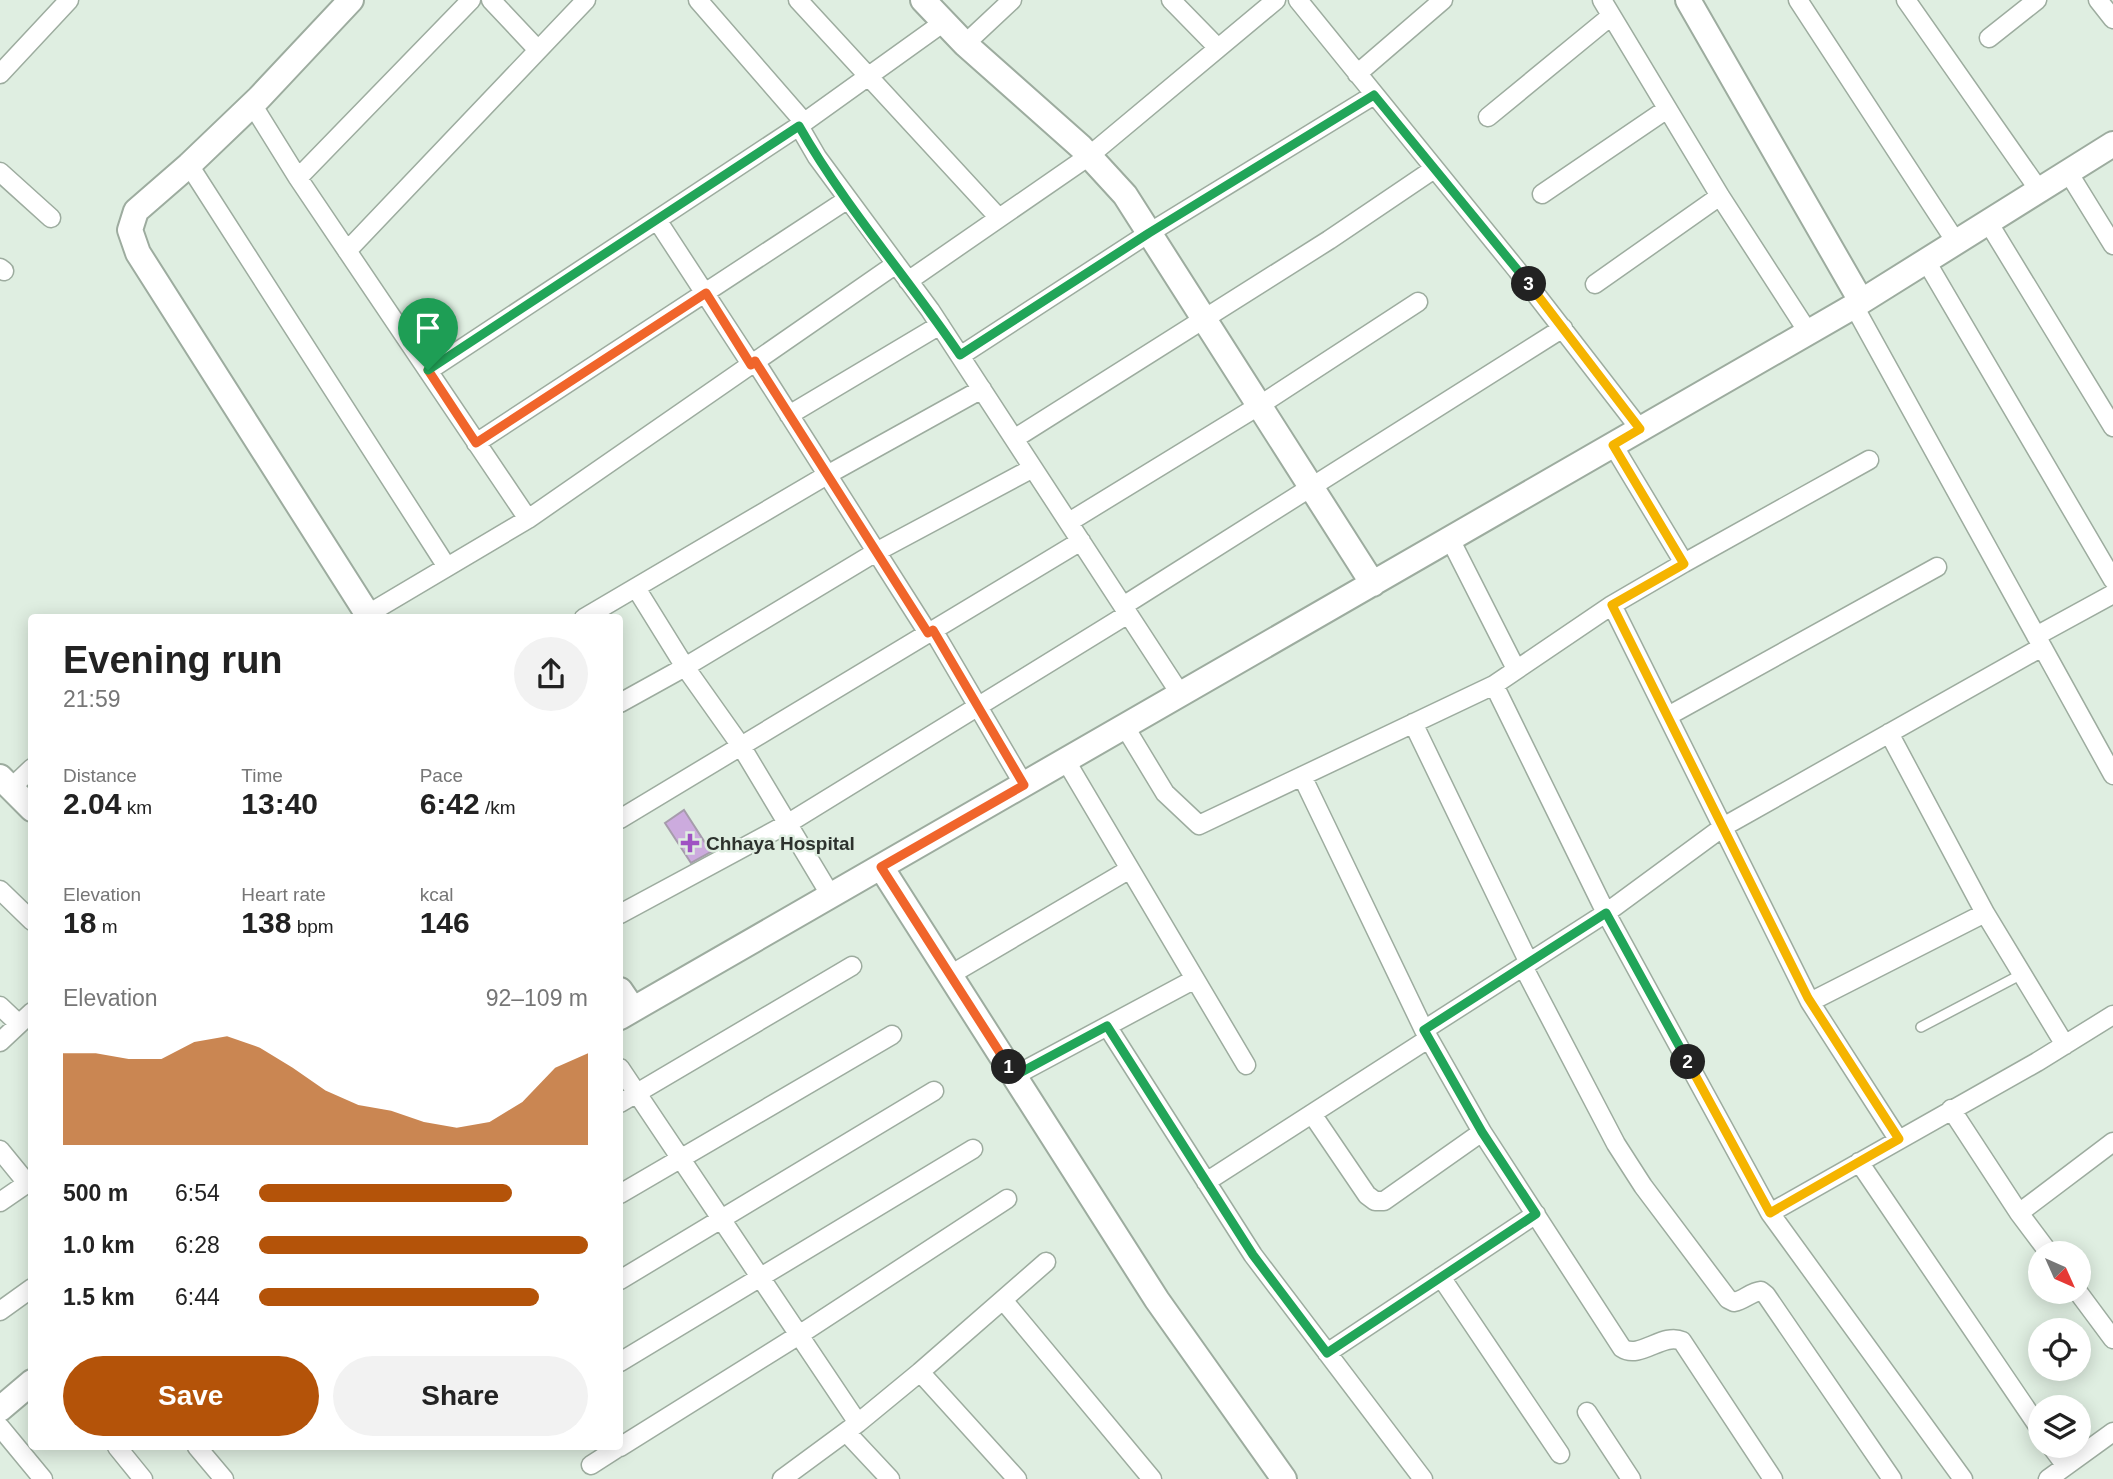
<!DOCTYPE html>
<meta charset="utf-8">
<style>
body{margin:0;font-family:Arial,sans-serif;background:#f2f2f2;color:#222;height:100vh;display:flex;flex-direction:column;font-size:26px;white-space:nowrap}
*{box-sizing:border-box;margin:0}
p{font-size:23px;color:#767676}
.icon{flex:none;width:38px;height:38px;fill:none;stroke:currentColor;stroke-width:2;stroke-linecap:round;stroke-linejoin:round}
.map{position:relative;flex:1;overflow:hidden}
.sheet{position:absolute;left:28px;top:614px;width:595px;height:836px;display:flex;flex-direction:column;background:#fff;border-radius:7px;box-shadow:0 4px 18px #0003}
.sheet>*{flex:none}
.needle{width:46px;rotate:135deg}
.tools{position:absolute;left:2028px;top:1241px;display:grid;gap:14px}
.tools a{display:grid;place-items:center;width:63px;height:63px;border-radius:50%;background:#fff;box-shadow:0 4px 18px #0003;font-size:35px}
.pin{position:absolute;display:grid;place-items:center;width:60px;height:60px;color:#fff;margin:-72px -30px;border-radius:50% 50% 50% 0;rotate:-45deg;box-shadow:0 0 7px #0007}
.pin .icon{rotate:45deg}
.km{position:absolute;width:35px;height:35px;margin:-18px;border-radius:50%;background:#222;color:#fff;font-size:19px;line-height:35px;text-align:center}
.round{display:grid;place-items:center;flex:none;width:74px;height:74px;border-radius:37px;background:#f2f2f2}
.overview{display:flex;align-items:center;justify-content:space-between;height:119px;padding:0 35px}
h1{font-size:38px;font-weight:800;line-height:52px}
.stats{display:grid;grid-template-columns:repeat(3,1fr);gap:10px;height:119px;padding:7px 35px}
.stats div{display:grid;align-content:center}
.stats b{font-size:30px;font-weight:800}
.stats small{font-size:19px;font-weight:400}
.stats p{font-size:19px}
.chart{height:196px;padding:14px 35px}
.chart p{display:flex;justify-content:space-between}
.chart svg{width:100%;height:126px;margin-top:7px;fill:#b45309;opacity:.7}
.cta{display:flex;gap:14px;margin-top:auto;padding:14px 35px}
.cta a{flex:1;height:80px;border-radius:42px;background:#b45309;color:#fff;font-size:28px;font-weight:800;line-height:80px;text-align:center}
.cta a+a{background:#f2f2f2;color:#222}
ul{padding:0 35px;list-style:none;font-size:23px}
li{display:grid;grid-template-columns:112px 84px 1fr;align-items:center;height:52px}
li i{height:18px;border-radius:9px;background:#b45309}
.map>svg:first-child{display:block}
</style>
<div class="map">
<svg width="2113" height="1479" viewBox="0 0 2113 1479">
<rect width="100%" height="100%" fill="#dfeee1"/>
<!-- building -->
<path fill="#ccabde" stroke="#a69cac" stroke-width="2" d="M684 810 711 852 691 863 665 823Z"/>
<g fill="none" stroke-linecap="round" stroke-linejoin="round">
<!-- lane casing -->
<g stroke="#9dac9f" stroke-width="12">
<path id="lane" d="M1921 1027 2022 974"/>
</g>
<!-- street casing -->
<g stroke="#9dac9f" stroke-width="21">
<path id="street" d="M491 0 538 50
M698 0 804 122
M798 0 999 218
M1171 0 1218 48
M1298 0 1517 270 1640 429
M1602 0 1720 196 1808 332
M1798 0 1956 242
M1906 0 2039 190
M2098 0 2113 19
M1989 38 2037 0
M965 44 1012 0
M0 74 69 0
M1357 74 1443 0
M252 104 298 178 528 519
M1488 117 1611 16
M799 126 817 157 930 310 1181 695
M189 165 447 567
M0 172 51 218
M2068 172 2113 245
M298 178 471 0
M1542 194 1667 109
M657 220 751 364
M1988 222 2113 427
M347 251 586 0
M1926 261 2113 580
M0 268 4 271
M908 281 1089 156 1276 0
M1595 284 1720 196
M1854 306 2113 775
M960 356 1149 233 1374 95
M755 361 928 633
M428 371 799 126 944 22
M789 415 940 325
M1014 439 1329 240 1434 169
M476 443 848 199
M1613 445 1684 563 1612 605 1494 685 1606 913 1770 1213 2037 1062 2113 1015
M1069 522 1260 405 1418 302
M1450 539 1516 669
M1684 563 1869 460
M636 588 685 667 741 746 831 896
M1612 605 1810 1002 1985 913 2065 1045
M1123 606 1563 328
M368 614 528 519 896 264
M584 618 827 475 982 389
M933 630 1024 785
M2036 636 2113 594
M620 703 685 667 876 552 1033 468
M1668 716 1937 567
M1413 723 1529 963
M1125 727 1165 793 1199 825 1494 685
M1889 733 1985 913
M1066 761 1246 1065
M1302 776 1424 1030 1606 913 1723 827 2042 647
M11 788 32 768
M620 819 1081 541
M0 890 32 921
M620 914 787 824 1128 614
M1524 968 1616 1144 1643 1186 1728 1299 1734 1302C1744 1300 1751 1292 1761 1291L1766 1295 1892 1479
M950 975 1130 869
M1810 1002 1898 1139
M0 1006 19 1024
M1107 1026 1253 1255 1423 1479
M1424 1030 1482 1132 1622 1348C1640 1360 1663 1332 1682 1341L1773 1479
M0 1042 32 1012
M620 1068 858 1423
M1014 1076 1195 979
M620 1103 852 966
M1951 1109 2019 1213 2049 1253
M1312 1114 1367 1195 1375 1201H1384L1482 1132
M0 1150 27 1183
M1859 1162 2040 1429
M1206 1182 1428 1039
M620 1194 892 1035
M0 1202 32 1180
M1770 1213 1963 1479
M2019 1213 2113 1142
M1441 1277 1560 1454
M620 1280 934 1091
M2078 1292 2113 1339
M1003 1300 1152 1479
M0 1311 32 1288
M1327 1353 1536 1214
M620 1362 973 1149
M920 1372 1046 1262
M1587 1412 1631 1479
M0 1427 43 1479
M846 1432 890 1479
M2051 1446 2066 1466
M117 1447 143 1479
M197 1447 224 1479
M620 1447 799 1335 1007 1199
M591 1465 619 1447
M782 1479 858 1423 920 1372 1017 1479
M2048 1479 2113 1432"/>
</g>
<!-- secondary casing -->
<g stroke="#9dac9f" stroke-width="28">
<path id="secondary" d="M351 0 259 98 189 165 136 211 130 230 138 253 370 618
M923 0 965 44 1081 147 1125 195 1373 584
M1688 0 1861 301
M0 777 32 809
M881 867 1157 1300 1284 1479
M620 990 633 1009
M620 1017 1854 306 2113 144
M0 1409 32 1382"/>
</g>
<!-- lane -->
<use href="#lane" stroke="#fff" stroke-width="9"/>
<!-- street -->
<use href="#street" stroke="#fff" stroke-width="18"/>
<!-- secondary -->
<use href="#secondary" stroke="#fff" stroke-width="24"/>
</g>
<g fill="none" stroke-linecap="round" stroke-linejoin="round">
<!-- split-1 casing -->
<g stroke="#fff" stroke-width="14">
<path id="split-1" d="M428 370 476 443 706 293 751 365 755 361 928 633 933 630 1024 785 881 867 1009 1067"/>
</g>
<!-- split-2 casing -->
<g stroke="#fff" stroke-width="14">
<path id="split-2" d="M1009 1067 1014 1076 1107 1026 1253 1255 1327 1353 1536 1214 1482 1132 1424 1030 1606 913 1688 1062"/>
</g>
<!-- split-3 casing -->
<g stroke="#fff" stroke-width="14">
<path id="split-3" d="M1529 284 1640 429 1613 445 1684 564 1612 605 1808 998 1899 1139 1770 1213 1688 1062"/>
</g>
<!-- split-4 casing -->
<g stroke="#fff" stroke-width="14">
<path id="split-4" d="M428 370 799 126C845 207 908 278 960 355L1149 233 1374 95 1529 284"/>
</g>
<!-- split-1 -->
<use href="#split-1" stroke="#f0652b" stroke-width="9"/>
<!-- split-2 -->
<use href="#split-2" stroke="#22a559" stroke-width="9"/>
<!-- split-3 -->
<use href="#split-3" stroke="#f5b400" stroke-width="9"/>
<!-- split-4 -->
<use href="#split-4" stroke="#22a559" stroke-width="9"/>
</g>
<!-- markers -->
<path fill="#9f52c3" stroke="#dfeee1" stroke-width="2.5" d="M686.5 832.5h7v7h7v7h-7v7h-7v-7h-7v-7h7z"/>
<g text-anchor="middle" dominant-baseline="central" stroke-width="5" stroke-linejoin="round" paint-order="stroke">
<!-- poi labels -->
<g font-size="19" font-weight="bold" fill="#2d322d" stroke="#dfeee1" text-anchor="start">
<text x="706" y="843">Chhaya Hospital</text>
</g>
</g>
</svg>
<div class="tools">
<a><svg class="needle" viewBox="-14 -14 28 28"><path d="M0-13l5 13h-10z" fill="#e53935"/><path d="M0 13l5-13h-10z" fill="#767676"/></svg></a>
<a><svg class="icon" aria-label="locate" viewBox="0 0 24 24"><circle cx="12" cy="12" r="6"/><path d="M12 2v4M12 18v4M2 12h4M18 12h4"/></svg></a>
<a><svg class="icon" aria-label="layers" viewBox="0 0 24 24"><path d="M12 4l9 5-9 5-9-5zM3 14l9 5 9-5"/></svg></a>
</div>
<div class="pin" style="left:428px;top:370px;background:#1e9e55"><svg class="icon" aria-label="arrive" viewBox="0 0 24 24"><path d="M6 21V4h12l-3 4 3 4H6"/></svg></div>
<b class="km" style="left:1009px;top:1067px">1</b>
<b class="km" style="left:1688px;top:1062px">2</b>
<b class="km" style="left:1529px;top:284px">3</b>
<section class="sheet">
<div class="overview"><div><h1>Evening run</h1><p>21:59</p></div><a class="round"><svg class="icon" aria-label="share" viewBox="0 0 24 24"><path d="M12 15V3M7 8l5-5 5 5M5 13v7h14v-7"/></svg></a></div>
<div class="stats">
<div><p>Distance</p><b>2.04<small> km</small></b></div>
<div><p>Time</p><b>13:40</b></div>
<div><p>Pace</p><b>6:42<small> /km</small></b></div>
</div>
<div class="stats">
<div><p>Elevation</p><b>18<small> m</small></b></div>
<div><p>Heart rate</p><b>138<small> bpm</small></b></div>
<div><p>kcal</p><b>146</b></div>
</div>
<div class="chart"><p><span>Elevation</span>92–109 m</p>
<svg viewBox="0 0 160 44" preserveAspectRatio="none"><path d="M0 44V12L10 12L20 14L30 14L40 8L50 6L60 10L70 17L80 25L90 30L100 32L110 36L120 38L130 36L140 29L150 17L160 12V44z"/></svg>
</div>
<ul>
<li><b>500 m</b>6:54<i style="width:77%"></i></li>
<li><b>1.0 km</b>6:28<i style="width:100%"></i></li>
<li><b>1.5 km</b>6:44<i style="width:85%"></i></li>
</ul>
<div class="cta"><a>Save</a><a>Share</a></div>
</section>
</div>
